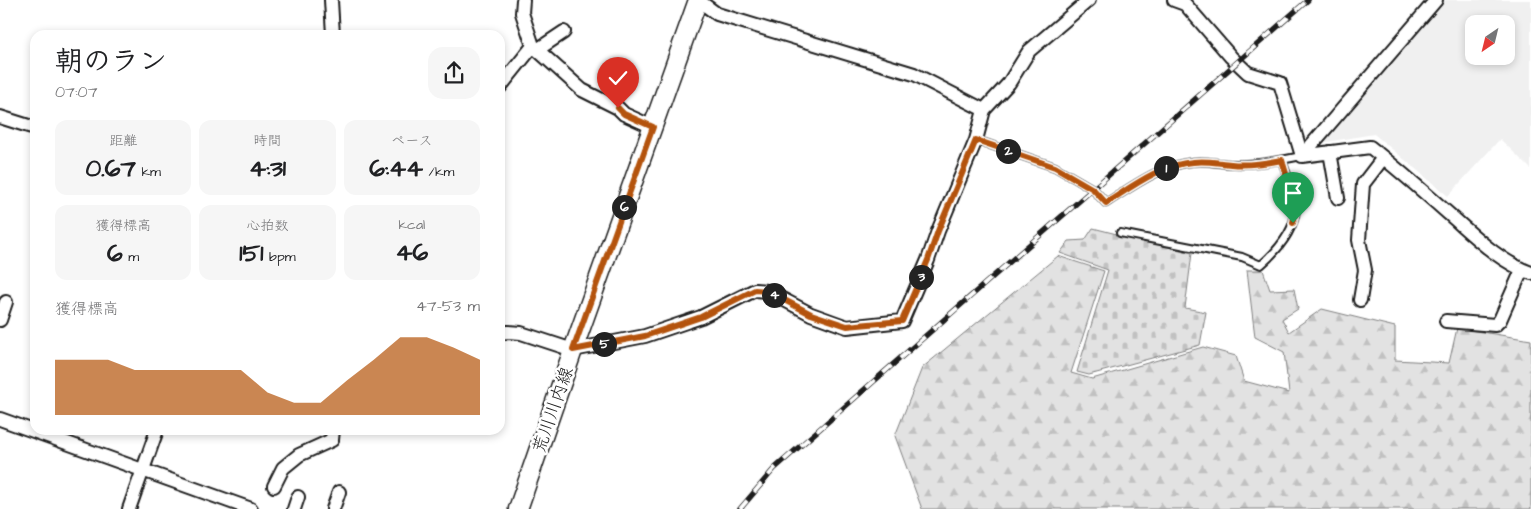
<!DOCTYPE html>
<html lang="ja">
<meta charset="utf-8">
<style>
body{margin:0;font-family:"Architects Daughter","Klee One",sans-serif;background:#f6f6f6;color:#202124;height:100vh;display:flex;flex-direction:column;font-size:19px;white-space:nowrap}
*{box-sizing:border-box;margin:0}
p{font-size:16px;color:#757577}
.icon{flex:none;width:28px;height:28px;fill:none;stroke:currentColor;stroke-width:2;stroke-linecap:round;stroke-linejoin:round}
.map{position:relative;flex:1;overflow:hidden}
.drawer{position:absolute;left:30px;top:30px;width:475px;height:405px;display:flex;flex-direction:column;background:#fff;border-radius:15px;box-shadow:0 2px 8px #0003}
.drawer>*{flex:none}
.needle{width:32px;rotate:215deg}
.tools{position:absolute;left:1465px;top:15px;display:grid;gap:10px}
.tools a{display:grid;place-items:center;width:50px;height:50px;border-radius:10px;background:#fff;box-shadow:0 2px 8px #0003;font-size:25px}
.pin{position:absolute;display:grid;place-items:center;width:42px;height:42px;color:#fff;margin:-51px -21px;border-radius:50% 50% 50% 0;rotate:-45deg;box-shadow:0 0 5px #0007}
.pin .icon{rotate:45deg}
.km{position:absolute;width:25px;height:25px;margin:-12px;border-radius:50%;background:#222;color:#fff;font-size:14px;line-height:25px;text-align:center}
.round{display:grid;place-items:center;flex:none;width:52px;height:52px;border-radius:15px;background:#f6f6f6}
.summary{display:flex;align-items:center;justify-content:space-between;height:85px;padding:0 25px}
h1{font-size:28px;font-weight:700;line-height:38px}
.stats{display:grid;grid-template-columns:repeat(3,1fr);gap:8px;height:85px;padding:5px 25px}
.stats div{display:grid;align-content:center;border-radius:12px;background:#f6f6f6;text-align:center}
.stats b{font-size:25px;font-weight:700}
.stats small{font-size:14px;font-weight:400}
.stats p{font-size:14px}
.chart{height:140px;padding:10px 25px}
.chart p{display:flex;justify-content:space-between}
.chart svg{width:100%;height:90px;margin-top:5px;fill:#b45309;opacity:.7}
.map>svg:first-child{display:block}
</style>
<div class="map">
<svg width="1531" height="509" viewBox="0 0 1531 509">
<defs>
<pattern id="forest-firs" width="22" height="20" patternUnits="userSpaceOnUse" patternTransform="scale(1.25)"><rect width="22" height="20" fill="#e2e2e2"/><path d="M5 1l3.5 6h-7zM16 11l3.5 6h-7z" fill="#c1c1c1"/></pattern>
<pattern id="cemetery-stones" width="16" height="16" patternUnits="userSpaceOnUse" patternTransform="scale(1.25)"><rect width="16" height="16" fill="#e2e2e2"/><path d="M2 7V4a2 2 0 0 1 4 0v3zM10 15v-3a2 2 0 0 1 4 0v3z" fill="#c1c1c1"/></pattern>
</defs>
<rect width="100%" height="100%" fill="#fff"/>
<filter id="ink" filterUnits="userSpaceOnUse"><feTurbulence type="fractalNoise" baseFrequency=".02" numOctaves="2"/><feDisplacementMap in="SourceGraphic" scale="10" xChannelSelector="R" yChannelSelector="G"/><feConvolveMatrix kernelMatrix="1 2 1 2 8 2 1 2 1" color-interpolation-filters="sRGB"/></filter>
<g filter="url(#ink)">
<!-- built -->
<path fill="#f0f0f0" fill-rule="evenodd" d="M1442 0H1531V169L1500 139 1448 196 1374 134 1326 142 1324 136ZM1474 24H1506V56H1474Z"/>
<!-- forest -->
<path fill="url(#forest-firs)" stroke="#7f7f7f" d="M1058 256 1104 271 1071 373 1092 379 1203 347 1236 356 1244 381 1289 393 1284 352 1255 337 1247 270H1263L1270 290 1294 289 1298 309 1282 319 1289 332 1322 309 1395 327V360L1449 363 1457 328 1531 340V509H922L895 436 922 368Z"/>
<!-- cemetery -->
<path fill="url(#cemetery-stones)" stroke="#7f7f7f" d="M1093 228 1192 253 1185 308 1206 312 1200 345 1089 375 1077 372 1108 270 1060 253 1069 241 1085 240Z"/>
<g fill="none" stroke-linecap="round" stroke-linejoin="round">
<!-- lane casing -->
<g stroke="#1c1c1c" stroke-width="10">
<path id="lane" d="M976 140 1055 167 1093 189 1106 203C1133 186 1159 166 1192 162 1207 160 1219 164 1234 164 1257 165 1280 160 1302 156
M1120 233 1242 257 1261 265C1277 251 1294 232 1296 209 1297 199 1285 171 1282 160"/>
</g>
<!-- street casing -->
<g stroke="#1c1c1c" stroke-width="16">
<path id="street" d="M331 0 333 35
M523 0 522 13 533 46 582 90 618 108 624 114 653 127
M698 0 717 14 914 74 984 110
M1174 0 1185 4 1231 57 1248 73 1280 83 1302 156
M537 50 564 32
M500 87 533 46
M0 117 35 128
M1330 152 1338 198
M1302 156 1370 147C1398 169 1424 192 1450 215 1474 236 1500 262 1531 273
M1302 156 1436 0
M1360 300 1365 270 1359 240 1363 184 1383 158
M0 320 6 302
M1446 321 1495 325 1500 320 1522 270
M500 333 508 332 521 333 573 350 645 336 701 317 755 290 767 291 811 314 847 327 902 321 928 260 938 231 976 140 984 110 1009 83 1029 51 1089 0
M0 419 251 509
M274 486 283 468 299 455 332 440 333 430
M129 509 157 430
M294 509 298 497
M333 509 339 492"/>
</g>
<!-- secondary casing -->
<g stroke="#1c1c1c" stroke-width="21">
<path id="secondary" d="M518 509 573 350 698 0"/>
</g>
<!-- lane -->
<use href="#lane" stroke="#fff" stroke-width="6"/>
<!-- street -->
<use href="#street" stroke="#fff" stroke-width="12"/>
<!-- secondary -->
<use href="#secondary" stroke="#fff" stroke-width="18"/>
<!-- rail casing -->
<g stroke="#1c1c1c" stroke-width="5.5">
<path id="rail" d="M740 509 774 469 1308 0"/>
</g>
<!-- rail -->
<use href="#rail" stroke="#fff" stroke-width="4" stroke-dasharray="11" stroke-linecap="butt"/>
</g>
</g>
<g fill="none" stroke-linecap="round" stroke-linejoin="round" filter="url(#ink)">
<!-- route casing -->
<g stroke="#fff" stroke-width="10">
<path id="route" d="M618 108 624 114 653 127 573 350 645 336 701 317 755 290 767 291 811 314 847 326 902 321 928 260 938 231 976 140 1055 167 1093 189 1106 203C1133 186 1160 165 1193 162 1206 160 1218 163 1231 164 1247 166 1266 163 1282 160L1296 208 1293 223"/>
</g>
<!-- route -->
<use href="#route" stroke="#b45309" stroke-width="6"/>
</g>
<g text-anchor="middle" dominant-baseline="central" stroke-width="5" stroke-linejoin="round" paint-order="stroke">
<!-- street labels -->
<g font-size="18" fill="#1c1c1c" stroke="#fff">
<text transform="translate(553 410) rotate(-71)">荒川川内線</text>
</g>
</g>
</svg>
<div class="tools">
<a><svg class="needle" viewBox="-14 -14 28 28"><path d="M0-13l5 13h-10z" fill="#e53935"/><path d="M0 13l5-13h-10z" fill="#757577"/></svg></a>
</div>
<div class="pin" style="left:1293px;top:223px;background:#1e9e55"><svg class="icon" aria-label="arrive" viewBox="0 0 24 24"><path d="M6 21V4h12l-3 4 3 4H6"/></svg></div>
<div class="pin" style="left:618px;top:108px;background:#d93025"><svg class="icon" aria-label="check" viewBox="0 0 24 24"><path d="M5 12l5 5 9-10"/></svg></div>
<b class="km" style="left:1166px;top:168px">1</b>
<b class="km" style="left:1008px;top:151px">2</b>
<b class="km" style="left:921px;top:277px">3</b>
<b class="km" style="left:774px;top:295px">4</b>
<b class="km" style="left:604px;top:344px">5</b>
<b class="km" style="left:624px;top:207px">6</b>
<section class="drawer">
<div class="summary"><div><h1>朝のラン</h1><p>07:07</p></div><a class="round"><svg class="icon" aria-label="share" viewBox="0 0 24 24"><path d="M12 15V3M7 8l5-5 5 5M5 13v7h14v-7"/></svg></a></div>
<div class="stats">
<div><p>距離</p><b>0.67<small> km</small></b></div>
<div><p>時間</p><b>4:31</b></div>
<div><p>ペース</p><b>6:44<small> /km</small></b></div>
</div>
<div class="stats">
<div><p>獲得標高</p><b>6<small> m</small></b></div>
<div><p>心拍数</p><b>151<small> bpm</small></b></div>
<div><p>kcal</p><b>46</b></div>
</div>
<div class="chart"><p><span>獲得標高</span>47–53 m</p>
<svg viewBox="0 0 160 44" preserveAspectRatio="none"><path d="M0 44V17L10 17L20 17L30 22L40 22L50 22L60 22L70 22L80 33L90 38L100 38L110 27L120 17L130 6L140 6L150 11L160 17V44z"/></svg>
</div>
</section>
</div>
